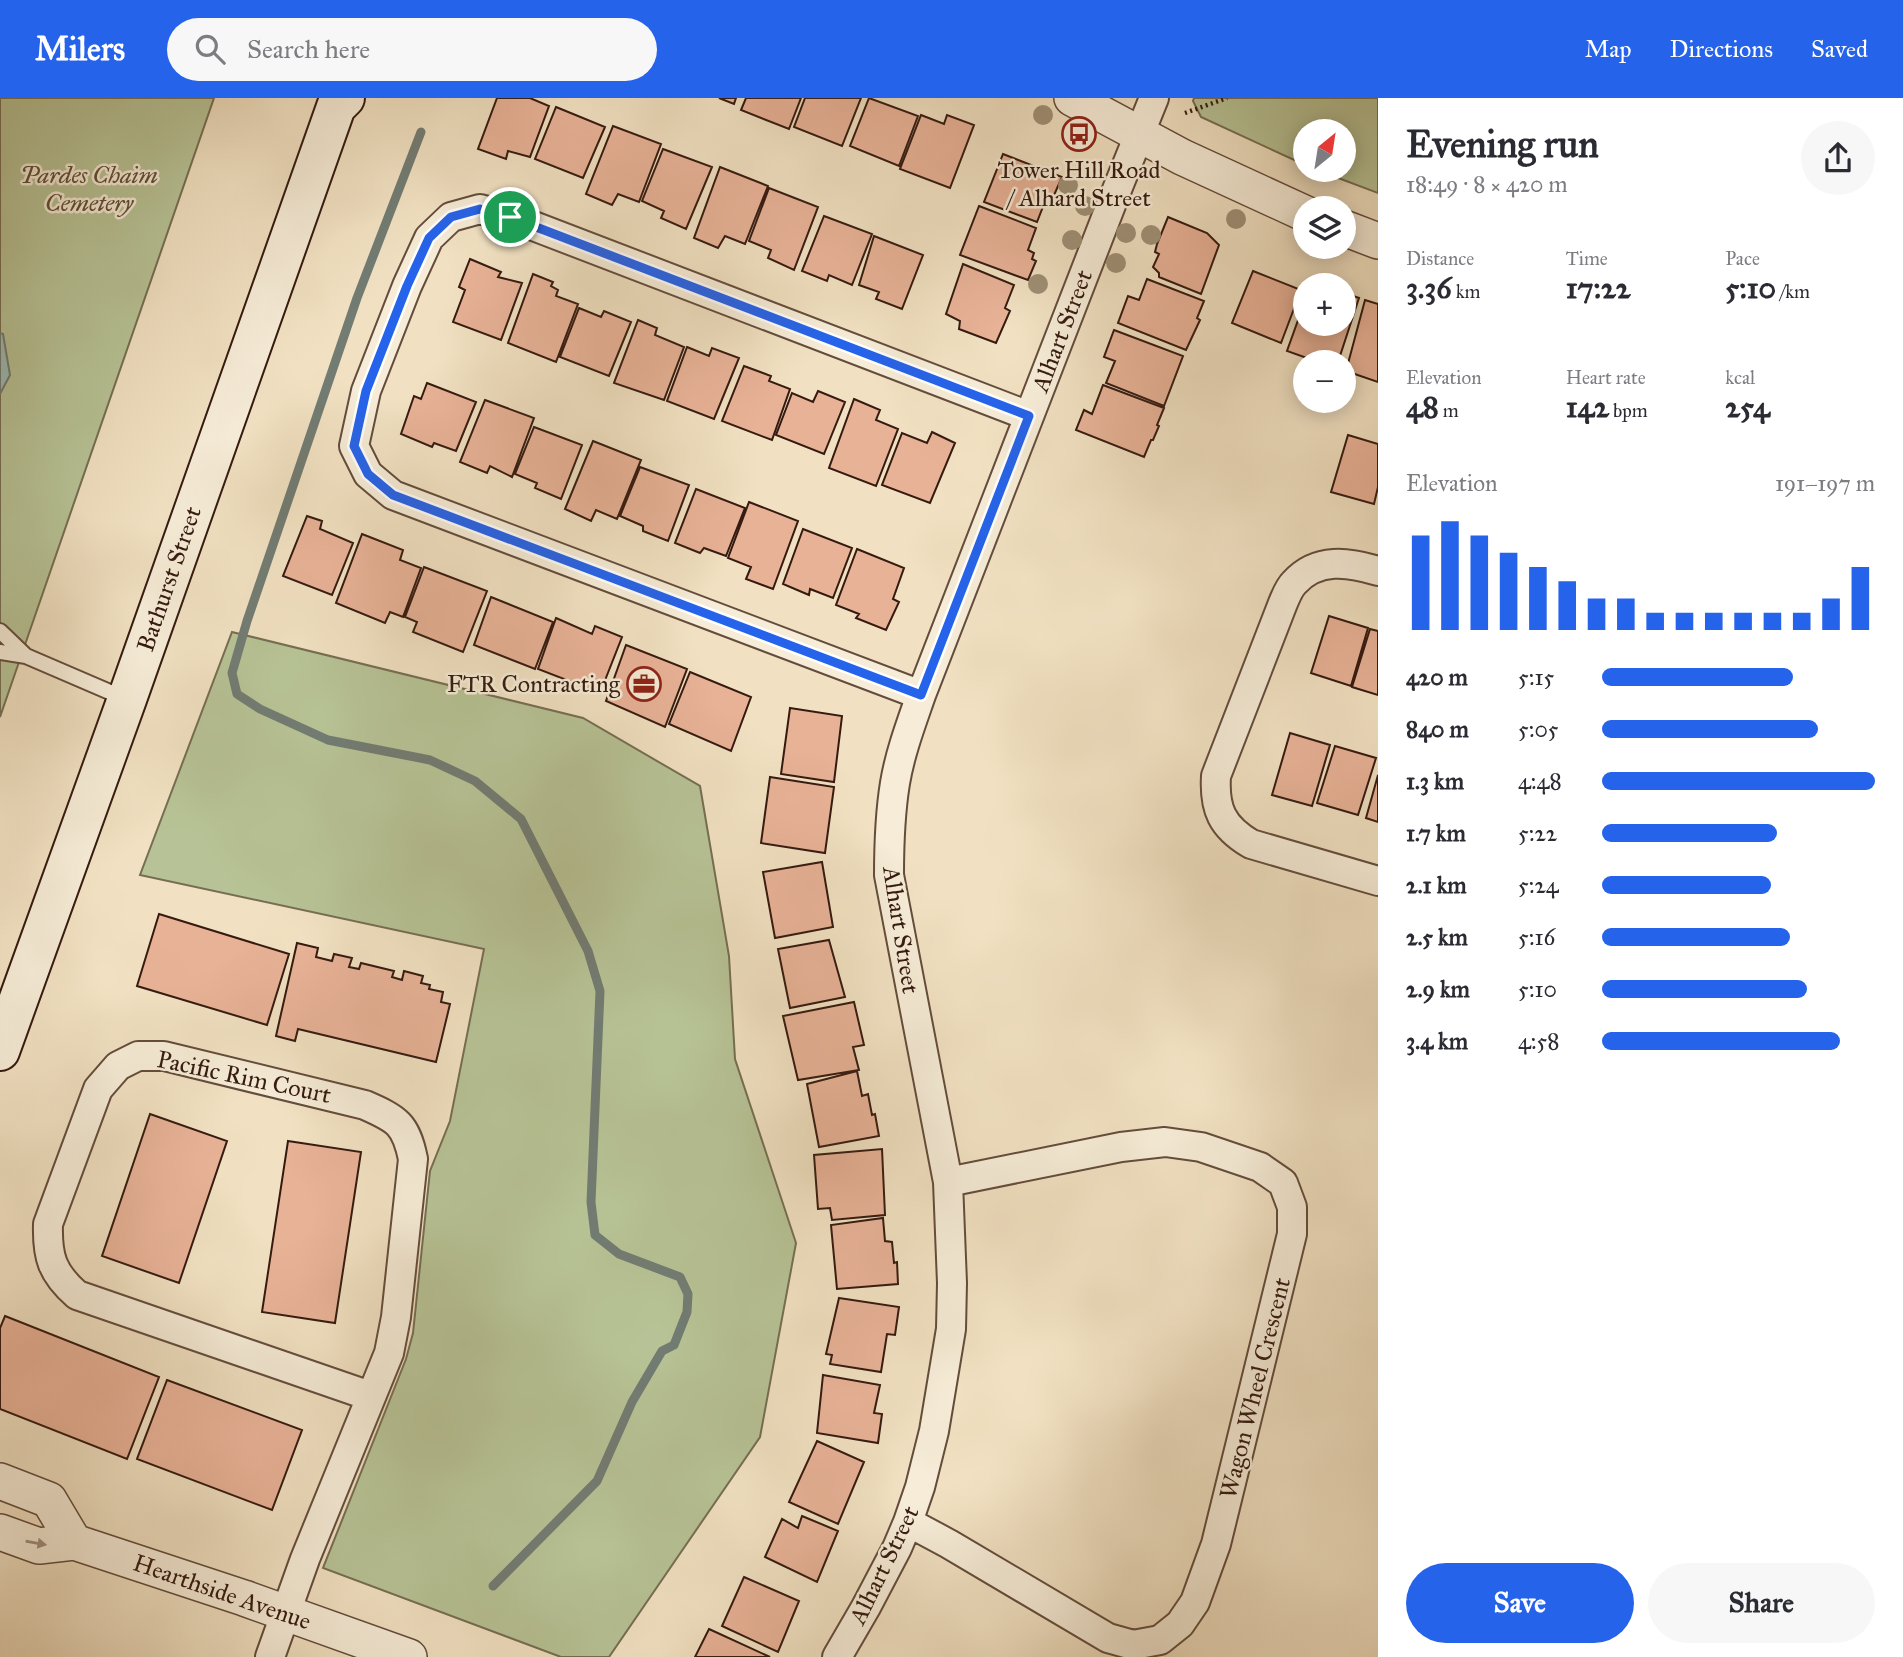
<!DOCTYPE html>
<meta charset="utf-8">
<style>
body{margin:0;font-family:"IM FELL Great Primer",serif;background:#f7f7f7;color:#2b2b33;height:100vh;display:flex;flex-direction:column;font-size:26px;white-space:nowrap}
*{box-sizing:border-box;margin:0}
p{font-size:23px;color:#7c7c81}
.icon{flex:none;width:38px;height:38px;fill:none;stroke:currentColor;stroke-width:2;stroke-linecap:round;stroke-linejoin:round}
.map{position:relative;flex:1;overflow:hidden}
.details{display:flex;flex-direction:column;background:#fff;width:525px}
.details>*{flex:none}
.needle{width:46px;rotate:30deg}
.buttons{position:absolute;left:1293px;top:21px;display:grid;gap:14px}
.buttons a{display:grid;place-items:center;width:63px;height:63px;border-radius:50%;background:#fff;box-shadow:0 4px 18px #0003;font-size:35px}
.pin{position:absolute;display:grid;place-items:center;width:60px;height:60px;color:#fff;margin:-30px;border:4px solid #fff;border-radius:50%;box-shadow:0 2px 7px #0007}
.round{display:grid;place-items:center;flex:none;width:74px;height:74px;border-radius:37px;background:#f7f7f7}
.headline{display:flex;align-items:center;justify-content:space-between;height:119px;padding:0 28px}
h1{font-size:38px;font-weight:700;line-height:52px}
.metrics{display:grid;grid-template-columns:repeat(3,1fr);gap:10px;height:119px;padding:7px 28px}
.metrics div{display:grid;align-content:center}
.metrics b{font-size:30px;font-weight:700}
.metrics small{font-size:19px;font-weight:400}
.metrics p{font-size:19px}
.chart{height:196px;padding:14px 28px}
.chart p{display:flex;justify-content:space-between}
.chart svg{width:100%;height:126px;margin-top:7px;stroke:#2563eb;stroke-width:6}
.cta{display:flex;gap:14px;margin-top:auto;padding:14px 28px}
.cta a{flex:1;height:80px;border-radius:42px;background:#2563eb;color:#fff;font-size:28px;font-weight:700;line-height:80px;text-align:center}
.cta a+a{background:#f7f7f7;color:#2b2b33}
ul{padding:0 28px;list-style:none;font-size:23px}
li{display:grid;grid-template-columns:112px 84px 1fr;align-items:center;height:52px}
li i{height:18px;border-radius:9px;background:#2563eb}
header{display:flex;align-items:center;gap:42px;box-sizing:border-box;height:98px;padding:0 35px;background:#2563eb;color:#fff}
header strong{font-size:33px}
nav{display:flex;gap:38px;margin-inline-start:auto;font-size:24px}
.search{width:490px;height:63px;background:#f7f7f7;display:flex;align-items:center;gap:18px;box-sizing:border-box;padding:0 24px;border-radius:38px;color:#7c7c81;font-size:26px}
main{display:flex;flex:1;min-height:0}
.map>svg:first-child{display:block}
</style>
<header>
<strong>Milers</strong>
<div class="search"><svg class="icon" aria-label="search" viewBox="0 0 24 24"><circle cx="10" cy="10" r="6"/><path d="M15 15l6 6"/></svg>Search here</div>
<nav><a>Map</a><a>Directions</a><a>Saved</a></nav>
</header>
<main>
<div class="map">
<svg width="1378" height="1559" viewBox="0 0 1378 1559">
<rect width="100%" height="100%" fill="#f1e1c2"/>
<filter id="stains"><feTurbulence type="fractalNoise" baseFrequency=".00286" numOctaves="4"/><feColorMatrix values="0 0 0 0 .2 0 0 0 0 .09 0 0 0 0 .02 0 0 0 .5 -.17"/></filter>
<radialGradient id="worn" r=".72"><stop offset=".6" stop-color="#630" stop-opacity="0"/><stop offset="1" stop-color="#630" stop-opacity=".3"/></radialGradient>
<!-- green -->
<path fill="#b7c396" stroke="#766e53" stroke-width="2" d="M0 0H214L0 619Z
M1194 0H1378V95L1317 72H1344V33H1306L1305 67 1201 19 1193 3Z
M232 534 583 620 700 688 729 858 735 961 796 1145 760 1339 609 1559H561L323 1470 406 1261 413 1235 430 1073 450 1023 484 851 140 777Z"/>
<!-- water -->
<path fill="#9bbdb5" stroke="#727c73" stroke-width="2" d="M0 235 3 236 10 277 0 296Z"/>
<g fill="none" stroke-linecap="round" stroke-linejoin="round">
<!-- stream -->
<path stroke="#727c73" stroke-width="9" d="M421 34 357 200 247 523 232 575 237 596 260 611 328 642 430 662 475 683 521 721 588 853 600 893 591 1104 595 1137 619 1156 680 1179 688 1196 687 1214 674 1247 662 1253 632 1304 597 1383 493 1488"/>
</g>
<!-- building -->
<path fill="#e8b297" stroke="#351a10" stroke-width="2" d="M497 0H530L549 8 530 59 508 53 506 61 478 51Z
M719 0H736L734 6Z
M746 0H801L789 31 741 12Z
M805 0H861L842 48 794 29Z
M869 0 918 18 899 68 850 48Z
M556 9 605 29 583 80 535 61Z
M921 17 944 26 947 17 974 27 950 90 900 71Z
M613 28 661 46 639 104 618 96 612 107 586 96Z
M663 51 712 69 686 131 661 120 664 113 642 103Z
M1003 56 1062 79 1051 104 1046 101 1037 124 984 104Z
M720 69 768 88 745 146 725 138 718 150 694 140Z
M769 90 818 109 794 172 768 160 771 152 749 143Z
M979 108 1036 130 1028 152 1034 155 1032 161 1036 163 1028 182 960 157Z
M824 118 872 136 852 187 829 177 827 183 802 173Z
M1168 119 1207 135 1219 147 1201 196 1159 179V175L1153 169 1159 156 1155 154 1157 146Z
M874 138 923 157 902 211 876 201 879 194 859 187Z
M470 161 501 174 498 179 522 185 501 242 453 224 465 192 459 189Z
M963 166 1014 187 1005 210 1010 213 996 245 959 231 960 223 946 216Z
M1253 173 1301 192 1281 245 1232 225Z
M533 176 553 184 551 188 558 192 556 198 578 206 556 264 508 245Z
M1147 181 1204 203 1197 220 1200 222 1186 252 1118 225 1128 198 1139 202Z
M1344 195 1359 200 1338 264H1318L1287 253 1306 200V226H1344Z
M1365 202 1378 206V284L1346 273Z
M579 210 601 219 604 213 631 224 609 278 560 259Z
M638 222 657 230 655 237 684 249 664 302 614 285Z
M1114 232 1183 258 1164 308 1106 285 1115 263 1104 259Z
M687 249 709 258 712 250 739 260 714 321 667 303Z
M744 268 771 278 769 283 790 291 772 342 722 323Z
M427 285 476 304 456 353 434 345 432 349 401 336 414 298 421 301Z
M1103 287 1164 310 1157 327 1159 328 1153 342H1151L1144 359 1076 332 1084 312 1092 316Z
M818 293 845 304 824 356 776 337 792 295 813 304Z
M854 301 880 312 876 322 898 331 876 388 829 370Z
M485 302 534 320 512 379 490 368 487 375 460 364Z
M534 329 582 347 561 401 535 390 537 385 515 376Z
M932 334 955 345 930 405 882 387 902 335 927 345Z
M1348 337 1378 346V389L1374 406 1331 394Z
M593 343 641 362 617 421 596 412 591 423 565 411Z
M640 369 689 387 668 443 643 433V428L620 418Z
M696 391 745 410 726 458 704 450 700 455 675 445Z
M749 404 798 423 773 491 746 481 751 469 728 460Z
M307 418 322 423 320 431 353 445 332 497 283 478Z
M803 431 852 450 833 500 810 491 809 497 783 486Z
M362 436 403 452 400 462 421 470 403 519 390 514 385 525 336 505Z
M857 451 904 470 893 501 899 504 886 532 856 520 859 516 836 507Z
M424 469 487 493 463 554 413 534 417 524 405 519Z
M491 499 553 524 535 571 474 547Z
M1329 518 1368 530 1351 588 1311 575Z
M556 520 592 536 595 528 622 539 600 595 538 571Z
M1370 531 1378 533V597L1352 589Z
M626 547 687 571 665 629 606 603Z
M690 574 751 599 731 653 669 626Z
M790 610 842 618 834 684 781 676Z
M1290 635 1330 647 1312 708 1272 697Z
M1335 648 1376 660 1358 717 1317 705Z
M1378 677V724L1366 720Z
M770 679 834 689 825 755 761 745Z
M822 764 833 829 775 840 763 774Z
M159 816 289 856 267 927 137 888Z
M829 842 845 899 790 910 778 851Z
M297 845 318 850 316 859 332 863 334 856 352 860 349 869 359 871 361 865 394 873 392 879 402 882 404 873 423 878 421 885 430 887 429 891 443 894 441 904 450 906 436 964 298 931 295 943 276 938Z
M854 904 864 947 853 949 859 972 798 982 783 918Z
M857 973 862 998 868 996 872 1017 875 1016 879 1038 819 1049 807 986Z
M150 1016 227 1043 179 1185 102 1158Z
M288 1043 361 1054 335 1225 262 1214Z
M882 1051 885 1117 832 1122 830 1110 818 1111 814 1057Z
M883 1120 885 1143 892 1144 894 1165 897 1164 898 1186 837 1191 831 1127Z
M839 1200 899 1209 895 1237 887 1236 881 1274 830 1266 832 1257 826 1256Z
M5 1218 159 1279 127 1361 0 1311V1230Z
M823 1277 880 1287 874 1315 882 1316 878 1345 817 1335Z
M167 1282 302 1332 272 1412 137 1361Z
M817 1343 864 1364 838 1426 789 1404Z
M802 1418 838 1433 817 1484 765 1459 782 1421 798 1430Z
M744 1479 799 1503 778 1554 722 1528Z
M709 1531 770 1559H695Z"/>
<g fill="none" stroke-linecap="round" stroke-linejoin="round">
<!-- service casing -->
<g stroke="#644c3c" stroke-width="18">
<path id="service" d="M0 533 26 558
M0 554 26 558 126 601"/>
</g>
<!-- minor casing -->
<g stroke="#644c3c" stroke-width="32">
<path id="minor" d="M1378 473C1349 464 1317 459 1294 485 1289 490 1286 498 1283 505L1216 678C1214 711 1222 729 1251 746L1378 783
M921 597 393 397 368 376 354 348 366 293 407 188 429 140 451 119 480 111 510 119 1029 318
M908 1424 949 1446 1108 1540 1133 1547 1160 1542 1180 1526 1195 1504 1216 1446 1292 1136V1109L1283 1085 1260 1069 1201 1049 1165 1044 1121 1049 948 1084
M270 1559 305 1461 389 1255 396 1219 413 1061C406 1026 397 1021 365 1007L164 958H138L118 968 98 991 48 1126C47 1159 52 1175 77 1197L370 1298
M837 1559 866 1509 897 1450 908 1424 920 1389 934 1333 951 1231 952 1185 948 1084 889 777C889 747 890 716 895 685 900 655 911 626 921 597L1118 89 1154 0"/>
</g>
<!-- tertiary casing -->
<g stroke="#644c3c" stroke-width="38">
<path id="tertiary" d="M1072 0 1182 59 1306 116
M1344 130 1378 143
M0 1383 49 1402 74 1444
M0 1434 39 1448 74 1444 244 1500 409 1559"/>
</g>
<!-- secondary casing -->
<g stroke="#351a10" stroke-width="42">
<path id="secondary" d="M0 953 127 601 336 9 345 0"/>
</g>
<!-- path -->
<path stroke="#351a10" stroke-width="4.5" stroke-dasharray="2 3.5" stroke-linecap="butt" d="M1185 15 1227 0"/>
<!-- service -->
<use href="#service" stroke="#f6ecd7" stroke-width="14"/>
<!-- minor -->
<use href="#minor" stroke="#f6ecd7" stroke-width="28"/>
<!-- tertiary -->
<use href="#tertiary" stroke="#f6ecd7" stroke-width="35"/>
<!-- secondary -->
<use href="#secondary" stroke="#f6ecd7" stroke-width="38"/>
</g>
<!-- trees -->
<g fill="#9f9076">
<circle cx="1043" cy="17" r="10"/>
<circle cx="1068" cy="87" r="10"/>
<circle cx="1085" cy="108" r="10"/>
<circle cx="1236" cy="121" r="10"/>
<circle cx="1126" cy="135" r="10"/>
<circle cx="1151" cy="137" r="10"/>
<circle cx="1072" cy="142" r="10"/>
<circle cx="1116" cy="165" r="10"/>
<circle cx="1038" cy="186" r="10"/>
</g>
<!-- one-way arrows -->
<defs><path id="oneway-solid" d="M-6-.8H1V-3.2L6.5 0L1 3.2V.8H-6Z" transform="scale(1.75)"/></defs>
<use fill="#9f8e7d" href="#oneway-solid" transform="translate(36 1445) rotate(10)"/>
<g fill="none" stroke-linecap="round" stroke-linejoin="round">
<!-- route casing -->
<g stroke="#fff" stroke-width="14">
<path id="route" d="M480 111 510 119 1029 318 921 597 393 397 368 376 354 348 366 293 407 188 429 140 451 119Z"/>
</g>
<!-- route -->
<use href="#route" stroke="#2563eb" stroke-width="9"/>
</g>
<!-- icons -->
<defs>
<g id="bus-ring" transform="scale(1.75)"><circle r="9.5" fill="#f6ecd7" stroke="#8f2418" stroke-width="1.5"/><path d="M-5-6H5V4H4V6H2V4H-2V6H-4V4H-5ZM-3.5-4V0h7V-4ZM-3.5 1.2v1.5H-2V1.2ZM2 1.2v1.5H3.5V1.2Z" fill="#8f2418"/></g>
<g id="office-ring" transform="scale(1.75)"><circle r="9.5" fill="#f6ecd7" stroke="#8f2418" stroke-width="1.5"/><path d="M-6-3h4V-5.5h4V-3h4V5H-6ZM-1-4.5V-3h2v-1.5ZM-6 0V1H6V0Z" fill="#8f2418"/></g>
</defs>
<g fill-rule="evenodd">
<use href="#bus-ring" x="1079" y="36"/>
<use href="#office-ring" x="644" y="586"/>
</g>
<g text-anchor="middle" dominant-baseline="central" stroke-width="5" stroke-linejoin="round" paint-order="stroke">
<!-- poi labels -->
<g font-size="24" fill="#351a10" stroke="#f6ecd7">
<text x="1079" y="72">Tower Hill Road<tspan x="1079" dy="28">/ Alhard Street</tspan></text>
<text x="620" y="586" text-anchor="end">FTR Contracting</text>
</g>
<!-- park labels -->
<g font-size="24" font-style="italic" fill="#5c4d38" stroke="#f6ecd7">
<text x="89" y="77">Pardes Chaim<tspan x="89" dy="28">Cemetery</tspan></text>
</g>
<!-- street labels -->
<g font-size="24" fill="#351a10" stroke="#f6ecd7">
<text transform="translate(1062 233) rotate(-69)">Alhart Street</text>
<text transform="translate(169 481) rotate(-71)">Bathurst Street</text>
<text transform="translate(901 832) rotate(81)">Alhart Street</text>
<text transform="translate(244 979) rotate(12)">Pacific Rim Court</text>
<text transform="translate(1255 1290) rotate(-76)">Wagon Wheel Crescent</text>
<text transform="translate(884 1467) rotate(-64)">Alhart Street</text>
<text transform="translate(222 1494) rotate(19)">Hearthside Avenue</text>
</g>
</g>
<rect width="100%" height="100%" filter="url(#stains)"/>
<rect width="100%" height="100%" fill="url(#worn)"/>
</svg>
<div class="buttons">
<a><svg class="needle" viewBox="-14 -14 28 28"><path d="M0-13l5 13h-10z" fill="#e53935"/><path d="M0 13l5-13h-10z" fill="#7c7c81"/></svg></a>
<a><svg class="icon" aria-label="layers" viewBox="0 0 24 24"><path d="M12 4l9 5-9 5-9-5zM3 14l9 5 9-5"/></svg></a>
<a>+</a>
<a>−</a>
</div>
<div class="pin" style="left:510px;top:119px;background:#1e9e55"><svg class="icon" aria-label="arrive" viewBox="0 0 24 24"><path d="M6 21V4h12l-3 4 3 4H6"/></svg></div>
</div>
<section class="details">
<div class="headline"><div><h1>Evening run</h1><p>18:49 · 8 × 420 m</p></div><a class="round"><svg class="icon" aria-label="share" viewBox="0 0 24 24"><path d="M12 15V3M7 8l5-5 5 5M5 13v7h14v-7"/></svg></a></div>
<div class="metrics">
<div><p>Distance</p><b>3.36<small> km</small></b></div>
<div><p>Time</p><b>17:22</b></div>
<div><p>Pace</p><b>5:10<small> /km</small></b></div>
</div>
<div class="metrics">
<div><p>Elevation</p><b>48<small> m</small></b></div>
<div><p>Heart rate</p><b>142<small> bpm</small></b></div>
<div><p>kcal</p><b>254</b></div>
</div>
<div class="chart"><p><span>Elevation</span>191–197 m</p>
<svg viewBox="0 0 160 44" preserveAspectRatio="none"><path d="M5 44V11M15 44V6M25 44V11M35 44V17M45 44V22M55 44V27M65 44V33M75 44V33M85 44V38M95 44V38M105 44V38M115 44V38M125 44V38M135 44V38M145 44V33M155 44V22"/></svg>
</div>
<ul>
<li><b>420 m</b>5:15<i style="width:70%"></i></li>
<li><b>840 m</b>5:05<i style="width:79%"></i></li>
<li><b>1.3 km</b>4:48<i style="width:100%"></i></li>
<li><b>1.7 km</b>5:22<i style="width:64%"></i></li>
<li><b>2.1 km</b>5:24<i style="width:62%"></i></li>
<li><b>2.5 km</b>5:16<i style="width:69%"></i></li>
<li><b>2.9 km</b>5:10<i style="width:75%"></i></li>
<li><b>3.4 km</b>4:58<i style="width:87%"></i></li>
</ul>
<div class="cta"><a>Save</a><a>Share</a></div>
</section>
</main>
